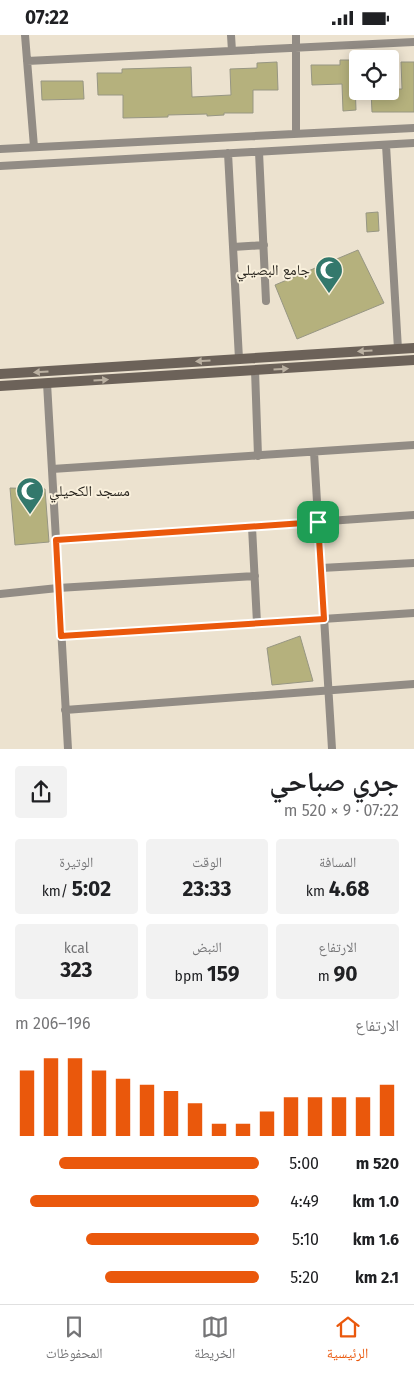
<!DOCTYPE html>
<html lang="ar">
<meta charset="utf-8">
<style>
body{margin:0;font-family:"Fira Sans","Noto Naskh Arabic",sans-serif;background:#f2f2f2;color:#202124;direction:rtl;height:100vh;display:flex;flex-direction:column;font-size:19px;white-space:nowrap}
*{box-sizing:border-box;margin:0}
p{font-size:16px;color:#757577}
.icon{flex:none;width:28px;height:28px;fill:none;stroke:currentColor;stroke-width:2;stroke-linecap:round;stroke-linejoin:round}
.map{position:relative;height:714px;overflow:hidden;direction:ltr}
.drawer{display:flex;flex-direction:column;background:#fff;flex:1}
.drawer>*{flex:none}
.controls{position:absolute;left:349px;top:15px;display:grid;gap:10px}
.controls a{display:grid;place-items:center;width:50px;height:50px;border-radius:5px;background:#fff;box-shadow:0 2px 12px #0003;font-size:25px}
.pin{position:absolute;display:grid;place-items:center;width:42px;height:42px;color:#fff;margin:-21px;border-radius:10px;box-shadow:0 2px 8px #0006}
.round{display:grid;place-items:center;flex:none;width:52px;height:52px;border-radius:5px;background:#f2f2f2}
.headline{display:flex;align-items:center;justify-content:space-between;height:85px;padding:0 15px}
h1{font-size:28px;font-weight:700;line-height:38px}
.figures{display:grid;grid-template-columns:repeat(3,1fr);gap:8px;height:85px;padding:5px 15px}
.figures div{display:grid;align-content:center;border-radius:5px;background:#f2f2f2;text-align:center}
.figures b{font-size:21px;font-weight:700}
.figures small{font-size:14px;font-weight:400}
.figures p{font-size:14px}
.chart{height:140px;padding:10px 15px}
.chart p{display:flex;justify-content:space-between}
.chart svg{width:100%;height:90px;margin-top:5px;stroke:#ea580c;stroke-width:6}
ul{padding:0 15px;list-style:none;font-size:16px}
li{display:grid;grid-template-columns:80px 60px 1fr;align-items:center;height:38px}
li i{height:12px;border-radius:6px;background:#ea580c}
.status{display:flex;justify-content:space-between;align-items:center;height:35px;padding:0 25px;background:#fff;direction:ltr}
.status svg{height:14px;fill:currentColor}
.dock{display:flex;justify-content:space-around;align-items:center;height:70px;border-top:1px solid #e0e0e0;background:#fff;font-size:14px;color:#757577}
.dock a{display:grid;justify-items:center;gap:2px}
.dock .on{color:#ea580c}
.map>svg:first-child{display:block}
</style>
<div class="status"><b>07:22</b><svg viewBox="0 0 49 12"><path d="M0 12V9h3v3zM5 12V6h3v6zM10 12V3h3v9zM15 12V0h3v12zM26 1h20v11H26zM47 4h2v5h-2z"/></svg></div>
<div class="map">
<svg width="414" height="714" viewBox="0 0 414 714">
<rect width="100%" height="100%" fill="#ece2cf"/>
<!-- building -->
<path fill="#b5b17d" stroke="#979683" d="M340 25H358V46H355L356 75 343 76 342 49 312 50 311 30H340Z
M277 27 278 55H253V78H224V80L207 81V79L168 80V82L123 83V60H98L97 38H122V34L191 32 192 62 231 60 230 34 257 33V28Z
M401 27H414V77H372L371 56H390V54H402Z
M41 46H83L84 64 42 65Z
M378 177 379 196 367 197 366 178Z
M358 215 384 268 297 304 275 250Z
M10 453 45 454 49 507 15 510Z
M300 601 313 646 272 650 267 613Z"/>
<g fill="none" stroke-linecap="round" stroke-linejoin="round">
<!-- street -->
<path stroke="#928c85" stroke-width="8" d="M25 0 34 112
M231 0 232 16
M27 26 414 7
M296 99V0
M386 110 398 314
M0 114 414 93
M259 117 266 266
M228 118 239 324
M0 131 414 108
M233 212 264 210
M255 335 258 421
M47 348 68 714
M314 417 332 714
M52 434 414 410
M252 492 257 588
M56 505 414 480
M321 533 414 528
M0 559 58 553 255 541
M61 601 414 578
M65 675 414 649"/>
<!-- secondary -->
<path stroke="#6c6259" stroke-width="10" d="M0 339 414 313
M0 351 414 325"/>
</g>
<!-- one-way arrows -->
<defs><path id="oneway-solid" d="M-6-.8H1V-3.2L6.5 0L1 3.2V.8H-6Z" transform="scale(1.25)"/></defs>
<g fill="#bab0a1">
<use href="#oneway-solid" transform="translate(365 316) rotate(176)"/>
<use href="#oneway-solid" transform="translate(203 326) rotate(176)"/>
<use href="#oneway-solid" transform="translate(281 334) rotate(-4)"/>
<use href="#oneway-solid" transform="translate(41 337) rotate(176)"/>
<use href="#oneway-solid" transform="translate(101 345) rotate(-4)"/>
</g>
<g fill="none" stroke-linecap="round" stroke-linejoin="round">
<!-- route casing -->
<g stroke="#fff" stroke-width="10">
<path id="route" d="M318 487 324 584 61 601 56 505Z"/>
</g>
<!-- route -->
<use href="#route" stroke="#ea580c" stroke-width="6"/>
</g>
<!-- icons -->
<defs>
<g id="mosque-pin" transform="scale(1.4375)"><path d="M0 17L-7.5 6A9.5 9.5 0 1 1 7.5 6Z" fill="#33786c" stroke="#f9f0dc"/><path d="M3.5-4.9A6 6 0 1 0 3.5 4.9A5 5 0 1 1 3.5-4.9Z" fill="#fff"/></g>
</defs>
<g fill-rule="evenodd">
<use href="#mosque-pin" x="329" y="235"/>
<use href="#mosque-pin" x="30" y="456"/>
</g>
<g text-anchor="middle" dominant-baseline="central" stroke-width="4" stroke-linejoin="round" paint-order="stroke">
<!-- poi labels -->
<g font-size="15" fill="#2b2720" stroke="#f9f0dc" text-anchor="end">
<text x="310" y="235">جامع البصيلي</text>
<text x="49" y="456" text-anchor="start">مسجد الكحيلي</text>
</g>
</g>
</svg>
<div class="controls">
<a><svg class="icon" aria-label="locate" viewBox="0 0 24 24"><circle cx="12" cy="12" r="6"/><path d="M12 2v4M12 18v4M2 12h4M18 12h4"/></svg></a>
</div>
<div class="pin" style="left:318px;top:487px;background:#1e9e55"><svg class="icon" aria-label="arrive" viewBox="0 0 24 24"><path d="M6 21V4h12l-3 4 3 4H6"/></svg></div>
</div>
<section class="drawer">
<div class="headline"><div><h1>جري صباحي</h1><p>07:22 · 9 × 520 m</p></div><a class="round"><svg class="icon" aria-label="share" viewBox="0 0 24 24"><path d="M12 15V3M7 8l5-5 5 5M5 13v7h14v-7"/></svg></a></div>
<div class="figures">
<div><p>المسافة</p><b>4.68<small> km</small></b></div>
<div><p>الوقت</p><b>23:33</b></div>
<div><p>الوتيرة</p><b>5:02<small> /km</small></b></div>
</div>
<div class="figures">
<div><p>الارتفاع</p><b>90<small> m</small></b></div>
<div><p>النبض</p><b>159<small> bpm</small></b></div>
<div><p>kcal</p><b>323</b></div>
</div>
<div class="chart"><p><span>الارتفاع</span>196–206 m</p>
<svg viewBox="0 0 160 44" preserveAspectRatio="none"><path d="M5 44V12M15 44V6M25 44V6M35 44V12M45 44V16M55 44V19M65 44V22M75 44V28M85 44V38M95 44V38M105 44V32M115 44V25M125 44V25M135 44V25M145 44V25M155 44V19"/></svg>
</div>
<ul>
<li><b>520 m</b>5:00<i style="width:82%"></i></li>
<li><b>1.0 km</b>4:49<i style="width:94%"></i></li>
<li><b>1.6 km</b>5:10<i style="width:71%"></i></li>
<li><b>2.1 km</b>5:20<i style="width:63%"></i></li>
</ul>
</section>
<nav class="dock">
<a class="on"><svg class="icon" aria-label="home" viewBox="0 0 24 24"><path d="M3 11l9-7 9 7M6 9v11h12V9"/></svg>الرئيسية</a>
<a><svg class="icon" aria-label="map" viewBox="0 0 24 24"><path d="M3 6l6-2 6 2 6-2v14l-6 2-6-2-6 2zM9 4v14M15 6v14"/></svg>الخريطة</a>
<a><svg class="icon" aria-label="saved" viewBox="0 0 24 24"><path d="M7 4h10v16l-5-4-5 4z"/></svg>المحفوظات</a>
</nav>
